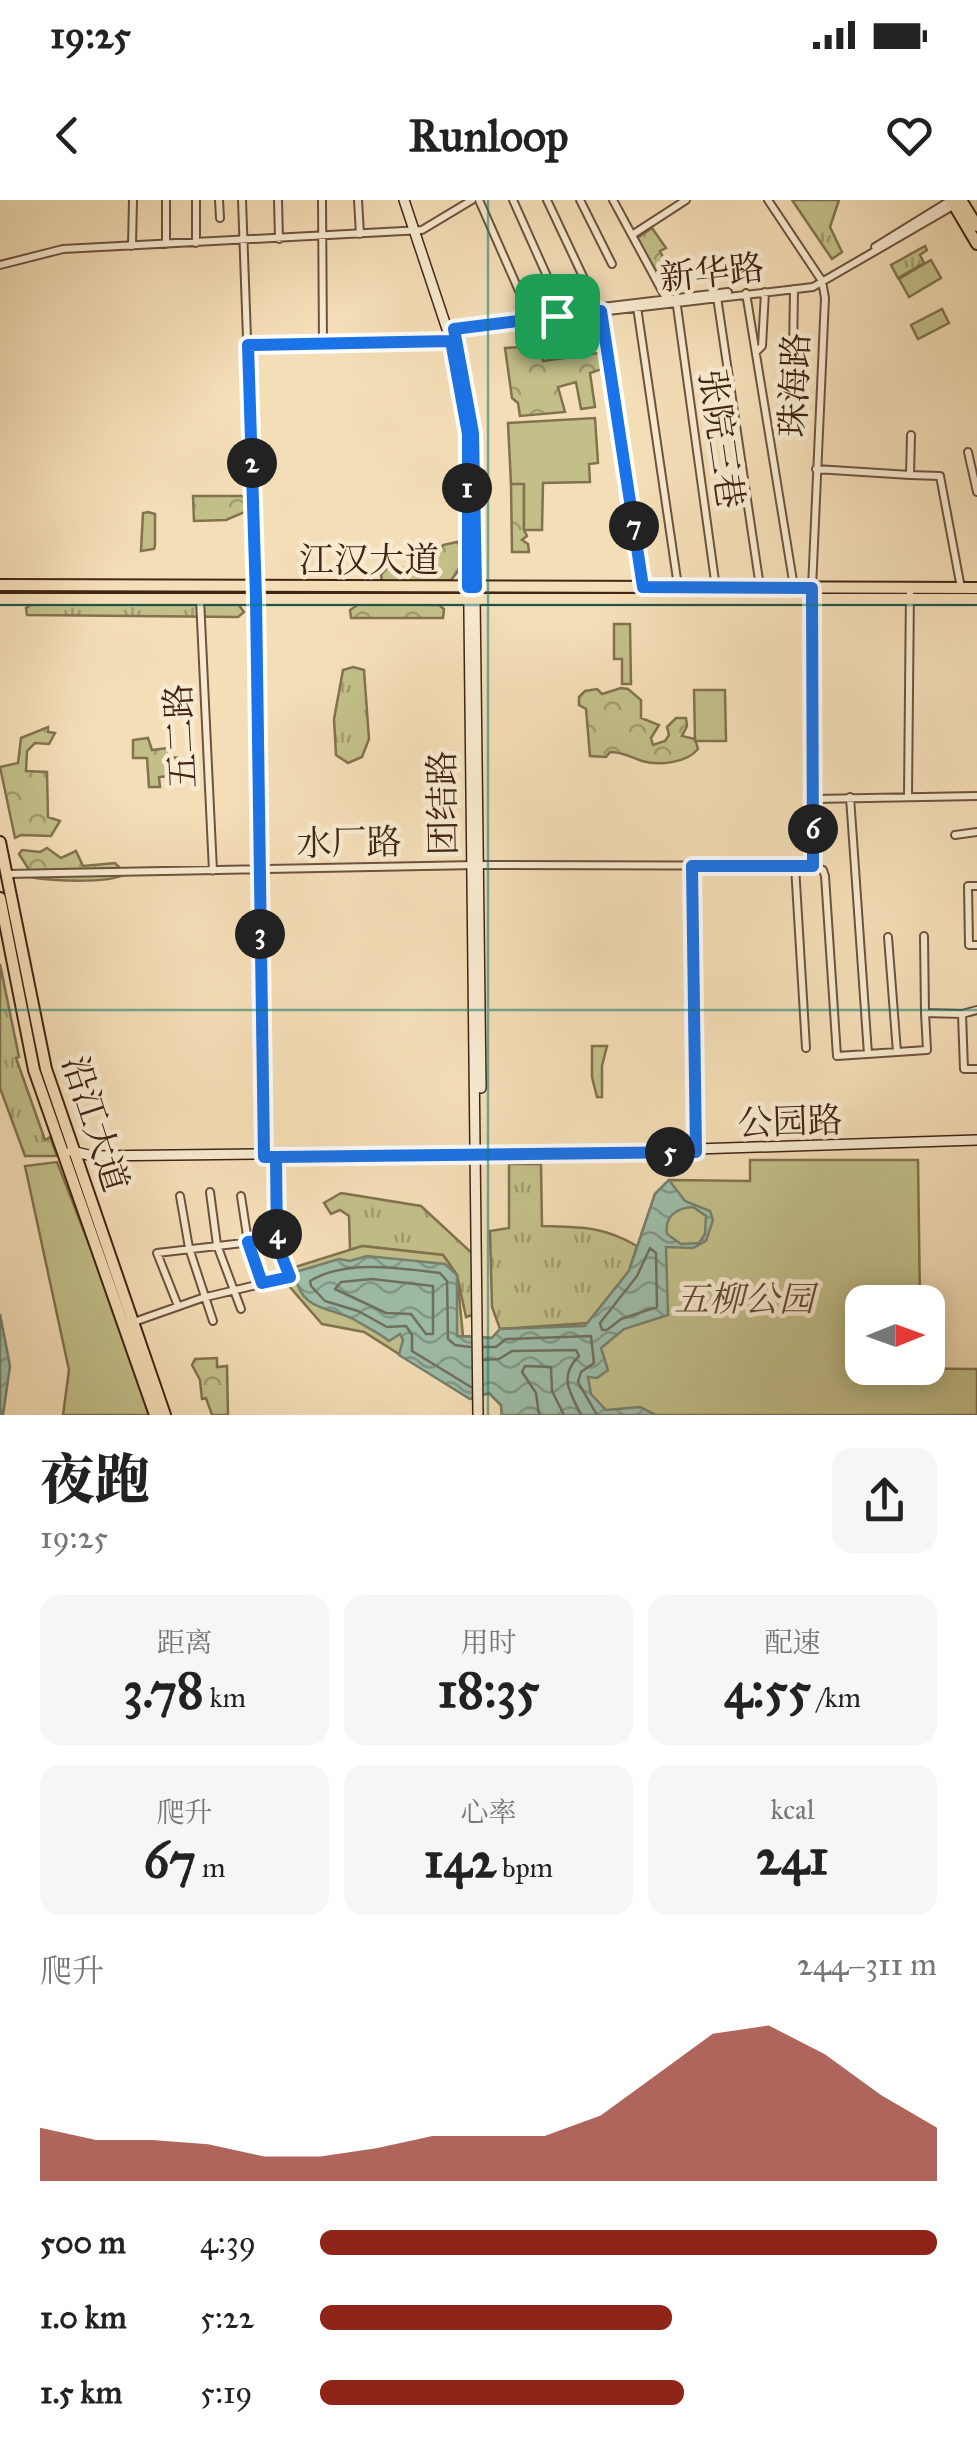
<!DOCTYPE html>
<html lang="zh">
<meta charset="utf-8">
<style>
body{margin:0;font-family:"IM FELL Great Primer","Noto Serif SC",serif;background:#f6f6f6;color:#222;height:100vh;display:flex;flex-direction:column;font-size:38px;white-space:nowrap}
*{box-sizing:border-box;margin:0}
p{font-size:32px;color:#767676}
.icon{flex:none;width:55px;height:55px;fill:none;stroke:currentColor;stroke-width:2;stroke-linecap:round;stroke-linejoin:round}
.map{position:relative;height:1215px;overflow:hidden}
.sheet{display:flex;flex-direction:column;background:#fff;flex:1}
.sheet>*{flex:none}
.needle{width:65px;rotate:89deg}
.controls{position:absolute;left:845px;top:1085px;display:grid;gap:20px}
.controls a{display:grid;place-items:center;width:100px;height:100px;border-radius:20px;background:#fff;box-shadow:0 5px 25px #0003;font-size:50px}
.pin{position:absolute;display:grid;place-items:center;width:85px;height:85px;color:#fff;margin:-42px;border-radius:20px;box-shadow:0 5px 15px #0006}
.km{position:absolute;width:50px;height:50px;margin:-25px;border-radius:50%;background:#222;color:#fff;font-size:28px;line-height:50px;text-align:center}
.round{display:grid;place-items:center;flex:none;width:105px;height:105px;border-radius:20px;background:#f6f6f6}
.head{display:flex;align-items:center;justify-content:space-between;height:170px;padding:0 40px}
h1{font-size:55px;font-weight:800;line-height:75px}
.metrics{display:grid;grid-template-columns:repeat(3,1fr);gap:15px;height:170px;padding:10px 40px}
.metrics div{display:grid;align-content:center;border-radius:20px;background:#f6f6f6;text-align:center}
.metrics b{font-size:50px;font-weight:800}
.metrics small{font-size:28px;font-weight:400}
.metrics p{font-size:28px}
.chart{height:280px;padding:20px 40px}
.chart p{display:flex;justify-content:space-between}
.chart svg{width:100%;height:180px;margin-top:10px;fill:#8f2418;opacity:.7}
ul{padding:0 40px;list-style:none;font-size:32px}
li{display:grid;grid-template-columns:160px 120px 1fr;align-items:center;height:75px}
li i{height:25px;border-radius:12px;background:#8f2418}
.status{display:flex;justify-content:space-between;align-items:center;height:70px;padding:0 50px;background:#fff;direction:ltr}
.status svg{height:28px;fill:currentColor}
header{display:flex;justify-content:space-between;align-items:center;height:130px;padding:0 40px;background:#fff;font-size:45px;font-weight:800}
.map>svg:first-child{display:block}
</style>
<div class="status"><b>19:25</b><svg viewBox="0 0 49 12"><path d="M0 12V9h3v3zM5 12V6h3v6zM10 12V3h3v9zM15 12V0h3v12zM26 1h20v11H26zM47 4h2v5h-2z"/></svg></div>
<header><svg class="icon" aria-label="back" viewBox="0 0 24 24"><path d="M15 5l-7 7 7 7"/></svg>Runloop<svg class="icon" aria-label="heart" viewBox="0 0 24 24"><path d="M12 20l-8-8c-3-5 5-10 8-4 3-6 11-1 8 4z"/></svg></header>
<div class="map">
<svg width="977" height="1215" viewBox="0 0 977 1215">
<defs>
<pattern id="grass-tufts" width="24" height="20" patternUnits="userSpaceOnUse" patternTransform="scale(2.5)"><rect width="24" height="20" fill="#c2bf89"/><path d="M3 7l-1-3M5 7V3M7 7l1-3M15 17l-1-3M17 17v-4M19 17l1-3" fill="none" stroke="#9f9b6f"/></pattern>
<pattern id="forest-crowns" width="20" height="18" patternUnits="userSpaceOnUse" patternTransform="scale(2.5)"><rect width="20" height="18" fill="#c2bf89"/><path d="M2 6a3 3 0 1 1 6 0M12 15a3 3 0 1 1 6 0" fill="none" stroke="#9f9b6f"/></pattern>
<pattern id="water-waves" width="16" height="10" patternUnits="userSpaceOnUse" patternTransform="scale(2.5)"><rect width="16" height="10" fill="#9dbda9"/><path d="M0 5q4-4 8 0t8 0" fill="none" stroke="#829988"/></pattern>
</defs>
<rect width="100%" height="100%" fill="#f4deb7"/>
<filter id="stains"><feTurbulence type="fractalNoise" baseFrequency=".002" numOctaves="4"/><feColorMatrix values="0 0 0 0 .2 0 0 0 0 .09 0 0 0 0 .02 0 0 0 .5 -.17"/></filter>
<radialGradient id="worn" r=".72"><stop offset=".6" stop-color="#630" stop-opacity="0"/><stop offset="1" stop-color="#630" stop-opacity=".3"/></radialGradient>
<!-- grass -->
<path fill="url(#grass-tufts)" stroke="#82724e" stroke-width="2.5" d="M792 0H839L830 27 842 52 832 59Z
M925 46 927 50 920 55 924 63 898 78 891 65Z
M148 312 155 314V345L154 349 141 351 143 313Z
M36 402 238 404 244 412 238 417 27 415 26 408Z
M353 467 364 470 369 539 362 557 348 563 336 555 334 519 343 470Z
M0 764 19 857 16 858 45 940 50 937 57 956H25L0 888Z
M592 846H607L602 866V897H597L592 877Z
M509 964H541L542 1026C581 1027 603 1026 637 1046L629 1071 588 1123 500 1129 492 1107 490 1031 509 1028Z
M341 993 421 1006 474 1055 475 1114 466 1117 457 1075 443 1055 363 1046 350 1050 349 1016 340 1010 331 1014 324 1003Z"/>
<!-- forest -->
<path fill="url(#forest-crowns)" stroke="#82724e" stroke-width="2.5" d="M652 28 666 48 660 51 667 65 682 66 689 80 662 82 637 38Z
M541 146 543 161 599 153 602 169 590 173 595 207 581 209 576 182 558 187 565 212 520 216 518 203 512 198 505 148Z
M524 283V330L527 336 522 340 528 344 529 352H512L511 284Z
M193 296H242L247 302V311L226 320 194 321Z
M457 342 461 347 459 370 451 380 382 382 381 375 387 368H429L443 345Z
M359 404 439 405 444 409 443 418H351L350 410Z
M621 488 628 489 641 500V518L659 525 651 538 653 545 665 541 669 535 667 527 676 518H686L687 526 682 536 695 539 698 549C687 563 658 566 642 561 630 557 623 552 610 552L606 557 590 556 586 509 579 505V497L585 491 597 489 602 494Z
M48 527V532L55 533 49 544 35 543 27 551 26 571 47 572 48 617 60 621 51 636 21 635 15 638 0 567 18 563 21 538Z
M148 538 152 550 167 548 171 557 179 558 181 566 169 576 159 577 160 587H149L147 558H133V540Z
M47 648 61 658 76 651 83 666 115 663 126 674C107 684 52 681 30 677L28 668 19 654 22 650 40 652Z
M217 1158V1167L227 1166 228 1215H212L206 1198 202 1199 200 1180 192 1165 195 1159Z"/>
<!-- park -->
<path fill="#c2bf89" stroke="#82724e" stroke-width="2.5" d="M931 60 941 78 909 97 899 79Z
M942 109 949 123 918 139 911 125Z
M595 218 598 263 589 264 590 282 543 283 542 330H524V284H511L508 223Z
M614 424H630L631 484H622V459H614Z
M694 490H725L726 541H695Z
M750 960H918L920 1102H862V1168L977 1169V1215H502L501 1205 489 1193 470 1199 364 1132 322 1124 289 1086V1069L362 1046 443 1055 457 1075 463 1136 492 1138 500 1129 585 1126 629 1071 655 994 669 980 750 981Z
M57 962 149 1198 152 1215H63L69 1170 25 966Z"/>
<!-- water -->
<path fill="url(#water-waves)" stroke="#78806d" stroke-width="2.5" fill-rule="evenodd" d="M669 980 685 1001 710 1011 713 1020 706 1041 693 1048 666 1047 668 1115 624 1129 601 1148 608 1170 597 1178 588 1177 591 1194 606 1210 640 1207 656 1215H502L501 1205 489 1193 470 1199 399 1155 403 1140 400 1134 389 1141C379 1133 366 1127 355 1120 332 1107 300 1112 295 1074L299 1071 339 1059 350 1061 367 1056 445 1064 457 1075V1136L492 1138 500 1129 585 1126 629 1071 655 994ZM693 1007 706 1016 705 1034 699 1043 681 1044 667 1034C664 1016 677 1008 693 1007Z
M0 1114 10 1166 3 1215H0Z"/>
<g fill="none" stroke-linecap="round" stroke-linejoin="round">
<!-- shore -->
<path stroke="#6f705e" stroke-width="2.5" d="M650 1048 656 1053 657 1107 621 1119 607 1130H602L600 1123 637 1076Z
M372 1079 433 1086V1134H426L411 1114 386 1113 335 1089 341 1082Z
M470 1147 455 1145 448 1139 447 1081 440 1073C399 1068 346 1059 310 1081L311 1086 325 1101 358 1111 387 1127 406 1126 412 1135V1151L471 1187
M484 1147H496L506 1139 591 1136 594 1163 581 1172 578 1182 597 1215
M484 1160 499 1159 512 1151 576 1150 579 1156C558 1177 570 1192 581 1215
M539 1215 536 1193 522 1172 525 1166 551 1167 552 1191 564 1215"/>
<!-- street casing -->
<g stroke="#6e523d" stroke-width="10">
<path id="street" d="M219 0 220 18
M242 0 256 387 264 953
M278 0 279 39
M322 0 323 144
M358 0 360 34
M479 0 523 100 527 120
M513 0 555 94 557 116
M547 0 587 85
M580 0 612 64
M613 0 667 100
M768 0 822 81 825 98 812 388 813 666
M632 35 686 0
M196 43V0
M166 44V0
M132 46 133 0
M875 47 951 0
M0 65 63 49 422 30 472 0
M746 93 794 387
M717 97 760 387
M676 99 716 388
M602 107 728 92
M637 107 678 386
M601 112 643 386
M454 129 813 87 953 6
M248 145 451 141
M756 152 762 146 765 92
M792 226 794 89
M968 252 977 292
M816 269 910 275 911 235
M910 275 940 276 961 388
M200 399 213 671
M908 596 910 388
M850 597 868 854
M813 599 977 596
M955 635 977 632
M692 666 696 950
M795 666 806 848
M813 666 823 670 825 676 837 856 927 850 925 813
M6 674 477 665 813 666
M977 686H968L969 745H977
M924 736 925 813 962 814 964 869H977
M888 737 897 852
M962 814 977 810
M276 957 277 1044
M210 992 217 1045 241 1109
M180 996 189 1048 213 1121
M241 996 248 1042 261 1082
M134 1122 202 1098 290 1077 279 1045 269 1040 157 1053 178 1106"/>
</g>
<!-- secondary casing -->
<g stroke="#412414" stroke-width="12">
<path id="secondary" d="M404 0 451 141 467 234 478 1215
M473 234 481 888
M71 951 93 956 696 949 977 940"/>
</g>
<!-- primary casing -->
<g stroke="#412414" stroke-width="14">
<path id="primary" d="M951 0 977 44
M961 0 977 26
M0 385 977 388
M0 399H977
M0 642 46 869 165 1215
M0 698 34 870 155 1215"/>
</g>
<!-- street -->
<use href="#street" stroke="#f8ead0" stroke-width="6"/>
<!-- secondary -->
<use href="#secondary" stroke="#f8ead0" stroke-width="9"/>
<!-- primary -->
<use href="#primary" stroke="#f4deb7" stroke-width="10"/>
</g>
<g fill="none" stroke-linecap="round" stroke-linejoin="round">
<!-- route casing -->
<g stroke="#fff" stroke-width="20">
<path id="route" d="M557 116 454 129 473 233 476 387H468V234L451 141 248 145 256 398 264 957H276L277 1044 290 1077 262 1083 248 1042 268 1040 277 1044 276 957 696 952 692 666H813L812 388 643 387 601 111 557 116"/>
</g>
<!-- route -->
<use href="#route" stroke="#1a73e8" stroke-width="12"/>
</g>
<!-- grid -->
<path fill="none" stroke="#0f766e" stroke-width="2.5" stroke-opacity="0.55" d="M488 0V1215M0 405H977M0 810H977"/>
<g text-anchor="middle" dominant-baseline="central" stroke-width="9" stroke-linejoin="round" paint-order="stroke">
<!-- street labels -->
<g font-size="35" fill="#412414" stroke="#f8ead0">
<text transform="translate(712 73) rotate(-6)">新华路</text>
<text transform="translate(795 185) rotate(-88)">珠海路</text>
<text transform="translate(721 239) rotate(82)">张院三巷</text>
<text x="369" y="360">江汉大道</text>
<text transform="translate(181 536) rotate(-93)">五二路</text>
<text transform="translate(443 603) rotate(-91)">团结路</text>
<text transform="translate(349 643) rotate(-1)">水厂路</text>
<text transform="translate(790 922) rotate(-2)">公园路</text>
<text transform="translate(95 924) rotate(72)">沿江大道</text>
</g>
<!-- park labels -->
<g font-size="35" font-style="italic" fill="#614b31" stroke="#f8ead0">
<text x="744" y="1099">五柳公园</text>
</g>
</g>
<rect width="100%" height="100%" filter="url(#stains)"/>
<rect width="100%" height="100%" fill="url(#worn)"/>
</svg>
<div class="controls">
<a><svg class="needle" viewBox="-14 -14 28 28"><path d="M0-13l5 13h-10z" fill="#e53935"/><path d="M0 13l5-13h-10z" fill="#767676"/></svg></a>
</div>
<div class="pin" style="left:557px;top:116px;background:#1e9e55"><svg class="icon" aria-label="arrive" viewBox="0 0 24 24"><path d="M6 21V4h12l-3 4 3 4H6"/></svg></div>
<b class="km" style="left:467px;top:288px">1</b>
<b class="km" style="left:252px;top:263px">2</b>
<b class="km" style="left:260px;top:734px">3</b>
<b class="km" style="left:277px;top:1034px">4</b>
<b class="km" style="left:670px;top:952px">5</b>
<b class="km" style="left:813px;top:629px">6</b>
<b class="km" style="left:634px;top:326px">7</b>
</div>
<section class="sheet">
<div class="head"><div><h1>夜跑</h1><p>19:25</p></div><a class="round"><svg class="icon" aria-label="share" viewBox="0 0 24 24"><path d="M12 15V3M7 8l5-5 5 5M5 13v7h14v-7"/></svg></a></div>
<div class="metrics">
<div><p>距离</p><b>3.78<small> km</small></b></div>
<div><p>用时</p><b>18:35</b></div>
<div><p>配速</p><b>4:55<small> /km</small></b></div>
</div>
<div class="metrics">
<div><p>爬升</p><b>67<small> m</small></b></div>
<div><p>心率</p><b>142<small> bpm</small></b></div>
<div><p>kcal</p><b>241</b></div>
</div>
<div class="chart"><p><span>爬升</span>244–311 m</p>
<svg viewBox="0 0 160 44" preserveAspectRatio="none"><path d="M0 44V31L10 34L20 34L30 35L40 38L50 38L60 36L70 33L80 33L90 33L100 28L110 18L120 8L130 6L140 13L150 23L160 31V44z"/></svg>
</div>
<ul>
<li><b>500 m</b>4:39<i style="width:100%"></i></li>
<li><b>1.0 km</b>5:22<i style="width:57%"></i></li>
<li><b>1.5 km</b>5:19<i style="width:59%"></i></li>
</ul>
</section>
